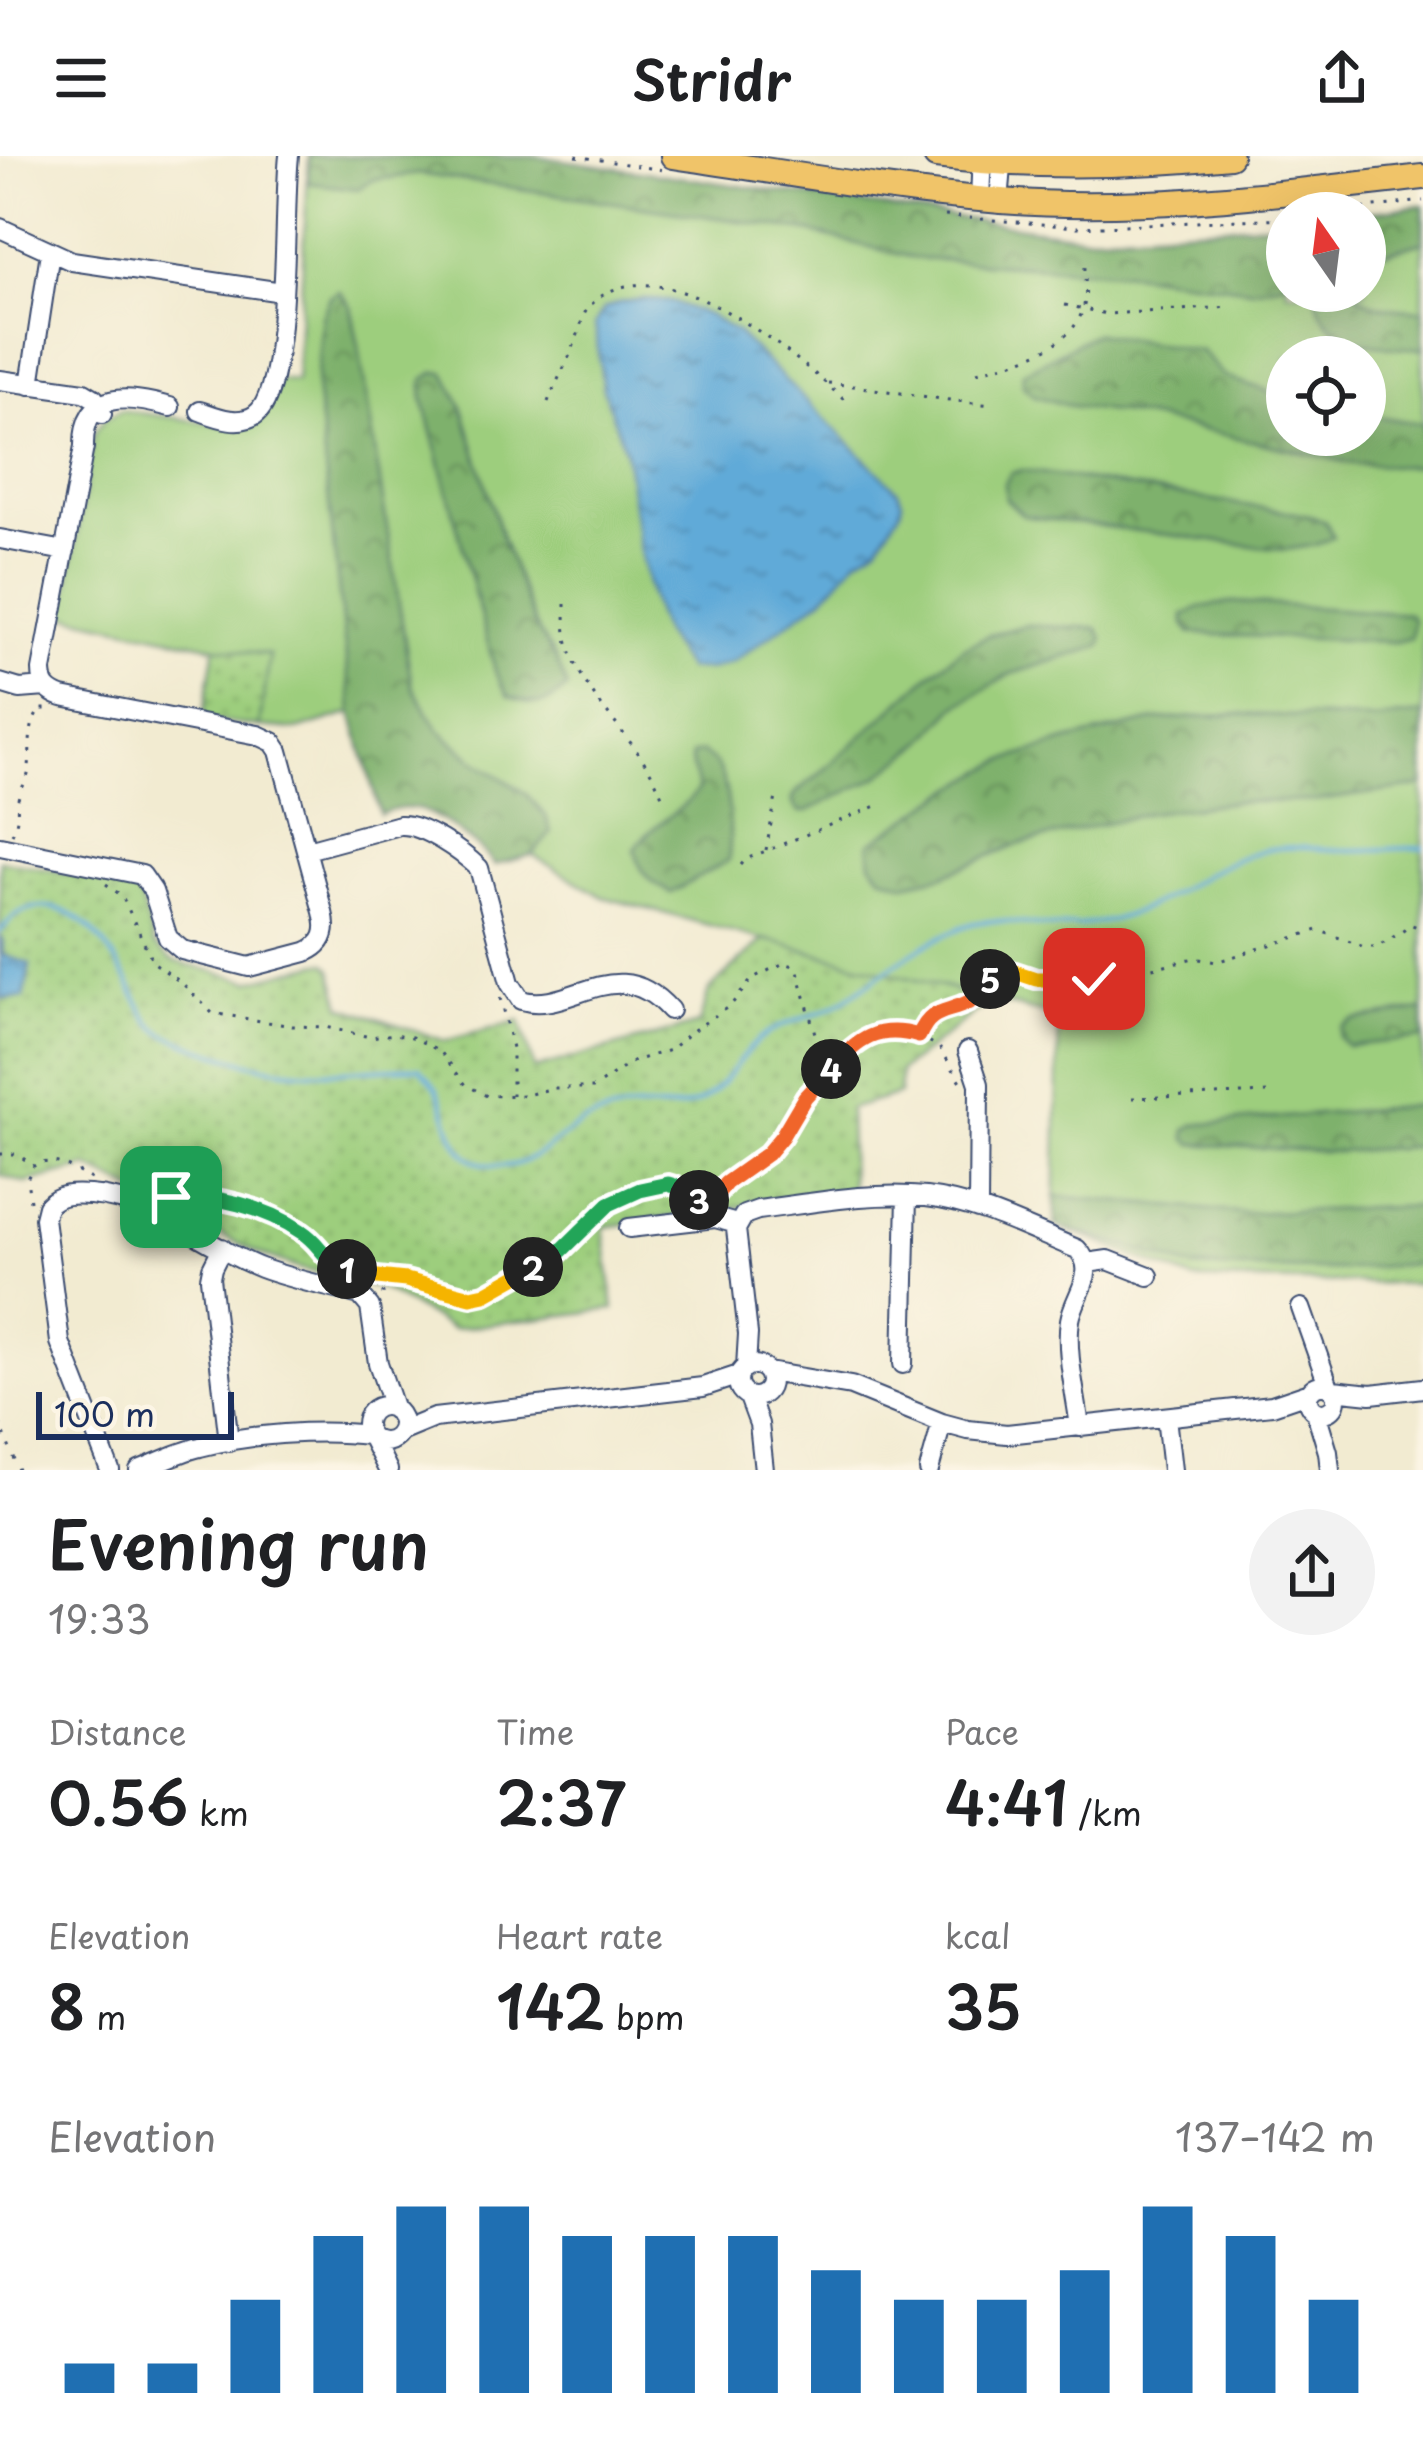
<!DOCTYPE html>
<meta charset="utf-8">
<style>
body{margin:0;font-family:"Playpen Sans",sans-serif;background:#f2f2f2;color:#202124;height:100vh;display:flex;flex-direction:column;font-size:45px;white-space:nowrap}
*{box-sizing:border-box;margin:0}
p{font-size:39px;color:#757577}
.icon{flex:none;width:66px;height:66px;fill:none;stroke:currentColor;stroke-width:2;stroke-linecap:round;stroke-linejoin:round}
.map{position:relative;height:1314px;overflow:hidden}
.details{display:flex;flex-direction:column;background:#fff;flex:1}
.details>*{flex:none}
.needle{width:78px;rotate:346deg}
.tools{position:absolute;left:1266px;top:36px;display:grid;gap:24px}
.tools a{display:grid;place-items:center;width:120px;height:120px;border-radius:50%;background:#fff;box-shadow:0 12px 48px #0002;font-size:60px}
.scale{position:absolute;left:36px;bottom:30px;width:198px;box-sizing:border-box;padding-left:12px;border:6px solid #1b2f5e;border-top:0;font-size:33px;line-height:42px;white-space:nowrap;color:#1b2f5e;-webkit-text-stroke:9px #fcf5e5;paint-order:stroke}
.pin{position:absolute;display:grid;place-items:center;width:102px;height:102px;color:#fff;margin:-51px;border-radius:24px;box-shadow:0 6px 18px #0006}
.km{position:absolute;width:60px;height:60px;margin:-30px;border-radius:50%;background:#222;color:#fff;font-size:33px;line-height:60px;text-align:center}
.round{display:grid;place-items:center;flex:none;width:126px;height:126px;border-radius:63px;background:#f2f2f2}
.summary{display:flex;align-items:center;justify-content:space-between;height:204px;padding:0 48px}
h1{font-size:66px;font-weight:600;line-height:90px}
.stats{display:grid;grid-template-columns:repeat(3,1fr);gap:18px;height:204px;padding:12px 48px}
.stats div{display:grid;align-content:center}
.stats b{font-size:60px;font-weight:600}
.stats small{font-size:33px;font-weight:400}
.stats p{font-size:33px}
.chart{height:336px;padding:24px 48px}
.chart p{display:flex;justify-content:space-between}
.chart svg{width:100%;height:216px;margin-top:12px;stroke:#1f6fb2;stroke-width:6}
header{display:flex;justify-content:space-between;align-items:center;height:156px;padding:0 48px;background:#fff;font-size:54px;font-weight:600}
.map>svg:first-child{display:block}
</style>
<header><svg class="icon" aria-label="menu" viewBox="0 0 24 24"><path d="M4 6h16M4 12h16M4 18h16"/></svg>Stridr<svg class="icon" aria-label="share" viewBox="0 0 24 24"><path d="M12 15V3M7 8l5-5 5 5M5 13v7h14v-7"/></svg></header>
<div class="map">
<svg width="1423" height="1314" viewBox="0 0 1423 1314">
<defs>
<pattern id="forest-crowns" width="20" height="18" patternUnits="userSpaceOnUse" patternTransform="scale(3)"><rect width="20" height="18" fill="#7eb16c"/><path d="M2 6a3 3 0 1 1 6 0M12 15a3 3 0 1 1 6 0" fill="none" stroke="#66905c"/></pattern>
<pattern id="park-dots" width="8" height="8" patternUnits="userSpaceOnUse" patternTransform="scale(3)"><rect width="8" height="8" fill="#9dce7d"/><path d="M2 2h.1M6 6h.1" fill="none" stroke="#87b16e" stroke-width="1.8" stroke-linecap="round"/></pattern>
<pattern id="water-ripples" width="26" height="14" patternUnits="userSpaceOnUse" patternTransform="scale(3)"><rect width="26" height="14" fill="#61aad8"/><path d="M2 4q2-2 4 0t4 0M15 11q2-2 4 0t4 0" fill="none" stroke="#4f8bb2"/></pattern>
</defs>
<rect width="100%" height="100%" fill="#fcf5e5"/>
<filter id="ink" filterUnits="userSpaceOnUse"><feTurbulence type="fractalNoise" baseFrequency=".00833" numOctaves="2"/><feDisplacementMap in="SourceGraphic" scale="24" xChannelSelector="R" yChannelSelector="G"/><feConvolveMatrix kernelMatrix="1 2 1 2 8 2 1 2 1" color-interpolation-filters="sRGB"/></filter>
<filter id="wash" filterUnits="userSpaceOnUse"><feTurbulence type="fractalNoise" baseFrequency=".004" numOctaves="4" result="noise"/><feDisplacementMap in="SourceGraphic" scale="48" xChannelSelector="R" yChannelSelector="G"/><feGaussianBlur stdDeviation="2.7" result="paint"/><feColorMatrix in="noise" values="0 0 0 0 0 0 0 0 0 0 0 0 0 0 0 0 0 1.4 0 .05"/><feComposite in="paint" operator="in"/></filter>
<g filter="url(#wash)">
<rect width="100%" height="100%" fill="#f2ebd1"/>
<!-- grass -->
<path fill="#9dce7d" stroke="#5c7e6e" stroke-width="3" fill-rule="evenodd" d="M309 0H534L1083 80 1287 66V135H1365V57H1362L1423 49V1128L1194 1124 1055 1069 1059 862 603 741 532 699 494 709C483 692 438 658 418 653 405 650 392 654 380 658L352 557 297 574 259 571 269 499 214 491 64 459 94 277 104 263 121 254 224 269 247 267 279 223 296 225ZM1287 201H1365V279H1287Z"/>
<!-- forest -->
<path fill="url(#forest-crowns)" stroke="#4c7065" stroke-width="3" d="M309 0H534L1083 80 1287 66V126L1252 133 1133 117 914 102 801 74 419 18 372 24 358 33 308 27Z
M1423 49V86L1365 102V57H1362Z
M339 135 351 151 358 186 412 530 439 574 474 604 525 637 546 660 551 677 532 699 494 709C483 691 439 658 418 653 405 650 392 654 380 658L352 556 316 229 322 161 330 141Z
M1315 135H1353C1372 153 1398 152 1423 154V193C1391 191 1345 191 1325 162 1319 155 1317 144 1315 135Z
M1095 177 1201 195 1225 221 1287 241V279H1365V258L1423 268V311L1354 308 1136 259 1066 249 1035 240 1023 229V217Z
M435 216 445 217 462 250 502 382 536 471 557 506 567 531C548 552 533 550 508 540L496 518 423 242V224Z
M1023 314 1307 359 1326 366 1333 381 1316 389 1284 394 1024 360 1006 343 1005 327 1011 317Z
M1233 446 1409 458 1413 464 1411 482 1396 486 1218 479 1191 477 1184 468V459L1201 451Z
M1027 469 1097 472 1103 482 1101 490 1011 518 956 550 921 588 878 621 807 655 800 656C781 642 804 630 816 621L933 516 963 492 989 479Z
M1240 558 1374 563 1423 558V630L1316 645 1234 646 1148 657 1016 689 941 720 905 728 882 720 871 707 869 688 951 634 1003 605 1067 585 1155 564Z
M702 596C705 599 715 607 717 610 731 634 731 677 729 704L671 737C648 724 642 721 635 694 648 669 681 658 698 634 697 621 689 611 692 598Z
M1423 854V882L1347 890 1339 881 1341 871 1352 864Z
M1423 949V990L1335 996 1193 988 1186 983V974L1194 969Z
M1055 1040 1247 1057 1423 1050V1107L1338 1114 1194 1112 1055 1069Z"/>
<!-- park -->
<path fill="url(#park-dots)" stroke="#5c7e6e" stroke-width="3" d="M215 491 270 499 259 571 203 563Z
M0 704 133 730 138 735 154 789 171 804 250 825 320 807H327L332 813 342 850 445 885 520 865 534 913 699 868 709 834 764 783 991 844 900 915 899 938 849 953 851 1034 604 1071 614 1153 452 1173 381 1132 298 1112 257 1097 88 1011 26 1027 0 1019Z"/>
<!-- water -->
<path fill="url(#water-ripples)" stroke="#3e6c9b" stroke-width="3" d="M645 143 672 146 708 159 736 176 898 335 902 345 900 355 878 390 858 402 823 442 733 506 709 514 687 513 663 477 653 449 639 390 625 294 603 233 595 168 604 153 622 146Z
M0 781 3 784 2 799 30 808 24 842H0Z"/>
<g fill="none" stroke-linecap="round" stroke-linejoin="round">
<!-- stream -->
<path stroke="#61aad8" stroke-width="4.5" d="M0 776C12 760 23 751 45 751 81 752 109 791 125 820 137 840 145 869 167 879 214 899 268 916 319 916 353 916 386 910 420 912 425 919 433 926 437 933 453 967 449 1010 501 1010 538 1010 557 978 588 965 601 959 618 955 632 953 655 951 684 956 704 943 730 926 740 895 767 878 786 864 813 862 834 850 869 830 897 803 933 785 945 779 961 770 975 767 1001 761 1031 770 1057 771 1071 771 1087 768 1102 766 1157 756 1199 716 1251 698 1284 686 1316 694 1350 694 1374 694 1399 692 1423 692"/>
</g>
</g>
<g filter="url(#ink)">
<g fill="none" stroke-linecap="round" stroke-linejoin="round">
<!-- minor casing -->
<g stroke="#3b4b6f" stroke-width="22">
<path id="minor" d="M980 42 982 0
M999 45 1003 0
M0 72 72 105 282 136
M0 224 84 236 94 242 102 258
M30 229 50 96
M200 255C217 261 238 270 255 259 291 234 283 48 289 0
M0 383 65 395
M0 527 20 533 46 531
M0 690 142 719 153 735 168 782 182 794 249 811 306 796C325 788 328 775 323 756L279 595 273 586 258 579 62 541C48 536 42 529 42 514L84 291C83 232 129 240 170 251
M307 694 399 669C422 667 462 696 479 712L510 827 521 844C571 859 616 793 670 854
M968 895 979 928 978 1053
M629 1072 715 1062 737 1068
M222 1092 212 1112 210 1122 229 1286
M1087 1107 1108 1104 1149 1120
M1301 1152 1329 1231
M903 1208 907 1040
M738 1225a16 16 0 1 1 32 0a16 16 0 1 1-32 0Z
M746 1211 748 1178 736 1073 744 1059 758 1054C813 1047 871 1035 926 1041 979 1047 1028 1073 1077 1093 1100 1115 1074 1139 1070 1164 1065 1195 1076 1239 1080 1271
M768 1216 851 1230 942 1267 968 1274 1007 1278 1272 1249 1310 1236
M1308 1243a14 14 0 1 1 28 0a14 14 0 1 1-28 0Z
M1333 1234 1371 1238 1423 1232
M749 1241 759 1268 764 1314
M366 1268a18 18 0 1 1 36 0a18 18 0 1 1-36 0Z
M1316 1256 1328 1296 1330 1314
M1166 1261 1172 1314
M400 1276 434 1262 703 1231 739 1219
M372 1282 388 1314
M110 1314 60 1186 44 1062 47 1050C59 1037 73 1038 90 1039 156 1044 202 1089 261 1112 293 1124 327 1130 360 1139L370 1151 378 1207 394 1254
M139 1314C159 1306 179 1296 200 1291 248 1278 320 1273 369 1279
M929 1314 942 1267"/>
</g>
<!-- major casing -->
<g stroke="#3b4b6f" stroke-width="28">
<path id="major" d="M673 0C782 16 891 36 1001 45 1142 56 1283 37 1423 21
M936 0C1033 13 1133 10 1230 0"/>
</g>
<!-- path -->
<path stroke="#3b4b6f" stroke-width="3" stroke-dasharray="3 9" stroke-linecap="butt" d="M576 0 663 14
M1327 57 1423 45
M945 60 1078 71 1287 62
M1065 149 1107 158 1231 151
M977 216C1015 206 1080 192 1085 143 1087 129 1083 119 1086 104
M828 227C883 233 937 244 993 249
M548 246C556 226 567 207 575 187 580 175 581 161 588 152 653 78 797 199 846 246
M565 448C565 458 565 468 566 477 577 542 642 582 663 643
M12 678C21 660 15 654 19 639 23 629 29 622 29 611 31 591 27 568 41 553H48
M766 694 776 641
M741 709 746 703 879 649
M106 728 122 740 153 806 183 828 212 857 292 870 325 871 370 881 395 878 412 881 440 895 466 929 487 940 527 939 553 932H593L634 905 670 894 688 878 731 849 753 822 784 807 794 810 798 815 826 918
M500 842 512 892V939
M919 880 939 891 962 927
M822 895 827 901 840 902
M1132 942 1270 937
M0 998H17L34 1010C56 999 71 1013 91 1023
M157 1041H202L262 1056 306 1078 325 1101 339 1110 368 1120 405 1124 471 1141 485 1137 557 1099 597 1057 609 1048 640 1034 667 1028 701 1045
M30 1045 27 1023 33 1011
M708 1049C722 1023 750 1015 770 995 783 981 790 964 800 948 812 929 853 885 873 877 887 872 905 875 919 880 932 847 954 859 975 843 986 834 990 821 1002 813L1036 823 1115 821 1194 802 1216 806 1318 774 1364 791H1378L1412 769 1423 773
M381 1124 384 1144
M0 1267 18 1314"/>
<!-- minor -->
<use href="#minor" stroke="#fff" stroke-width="18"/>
<!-- major -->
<use href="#major" stroke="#f0c469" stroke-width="24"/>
</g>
</g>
<g fill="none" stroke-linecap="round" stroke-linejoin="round" filter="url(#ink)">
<!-- split-1 casing -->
<g stroke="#fff" stroke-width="24">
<path id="split-1" d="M171 1041C214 1038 266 1051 302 1076 322 1089 321 1103 347 1113"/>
</g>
<!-- split-2 casing -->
<g stroke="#fff" stroke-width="24">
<path id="split-2" d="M347 1113 368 1120 406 1124 471 1141 485 1138 533 1111"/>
</g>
<!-- split-3 casing -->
<g stroke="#fff" stroke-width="24">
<path id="split-3" d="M533 1111 557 1099 609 1048 640 1034 668 1028 678 1031 699 1044"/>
</g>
<!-- split-4 casing -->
<g stroke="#fff" stroke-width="24">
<path id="split-4" d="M699 1044 707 1050 726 1027 767 998 782 980 805 941 831 913"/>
</g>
<!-- split-5 casing -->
<g stroke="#fff" stroke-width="24">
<path id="split-5" d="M831 913C858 883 878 868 919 880 931 851 946 858 969 846 979 842 985 831 990 823"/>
</g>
<!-- split-6 casing -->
<g stroke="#fff" stroke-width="24">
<path id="split-6" d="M990 823 996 816 1006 813 1036 823H1094"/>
</g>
<!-- split-1 -->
<use href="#split-1" stroke="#22a559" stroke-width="15"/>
<!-- split-2 -->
<use href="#split-2" stroke="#f5b400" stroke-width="15"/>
<!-- split-3 -->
<use href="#split-3" stroke="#22a559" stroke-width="15"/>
<!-- split-4 -->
<use href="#split-4" stroke="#f0652b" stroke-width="15"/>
<!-- split-5 -->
<use href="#split-5" stroke="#f0652b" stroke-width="15"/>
<!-- split-6 -->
<use href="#split-6" stroke="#f5b400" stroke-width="15"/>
</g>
</svg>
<div class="tools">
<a><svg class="needle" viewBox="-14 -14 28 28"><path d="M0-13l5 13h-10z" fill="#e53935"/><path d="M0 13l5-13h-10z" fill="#757577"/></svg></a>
<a><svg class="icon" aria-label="locate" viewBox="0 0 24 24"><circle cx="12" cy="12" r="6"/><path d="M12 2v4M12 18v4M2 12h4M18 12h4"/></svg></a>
</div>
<div class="scale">100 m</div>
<div class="pin" style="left:171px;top:1041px;background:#1e9e55"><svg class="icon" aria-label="arrive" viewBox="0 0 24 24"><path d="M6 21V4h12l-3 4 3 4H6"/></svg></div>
<div class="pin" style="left:1094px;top:823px;background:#d93025"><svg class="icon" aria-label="check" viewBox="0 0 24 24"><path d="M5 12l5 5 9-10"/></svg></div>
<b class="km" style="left:347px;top:1113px">1</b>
<b class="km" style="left:533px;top:1111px">2</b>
<b class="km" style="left:699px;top:1044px">3</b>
<b class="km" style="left:831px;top:913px">4</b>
<b class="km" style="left:990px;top:823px">5</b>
</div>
<section class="details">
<div class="summary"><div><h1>Evening run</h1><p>19:33</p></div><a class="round"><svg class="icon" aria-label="share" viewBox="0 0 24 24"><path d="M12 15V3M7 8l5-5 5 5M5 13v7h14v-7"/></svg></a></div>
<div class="stats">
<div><p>Distance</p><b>0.56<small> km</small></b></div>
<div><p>Time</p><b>2:37</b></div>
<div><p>Pace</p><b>4:41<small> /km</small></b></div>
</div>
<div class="stats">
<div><p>Elevation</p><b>8<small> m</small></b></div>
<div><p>Heart rate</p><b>142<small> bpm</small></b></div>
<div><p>kcal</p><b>35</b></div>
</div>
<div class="chart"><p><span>Elevation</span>137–142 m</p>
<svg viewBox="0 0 160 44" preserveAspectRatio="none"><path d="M5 44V38M15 44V38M25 44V25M35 44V12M45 44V6M55 44V6M65 44V12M75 44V12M85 44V12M95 44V19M105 44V25M115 44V25M125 44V19M135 44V6M145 44V12M155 44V25"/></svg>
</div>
</section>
